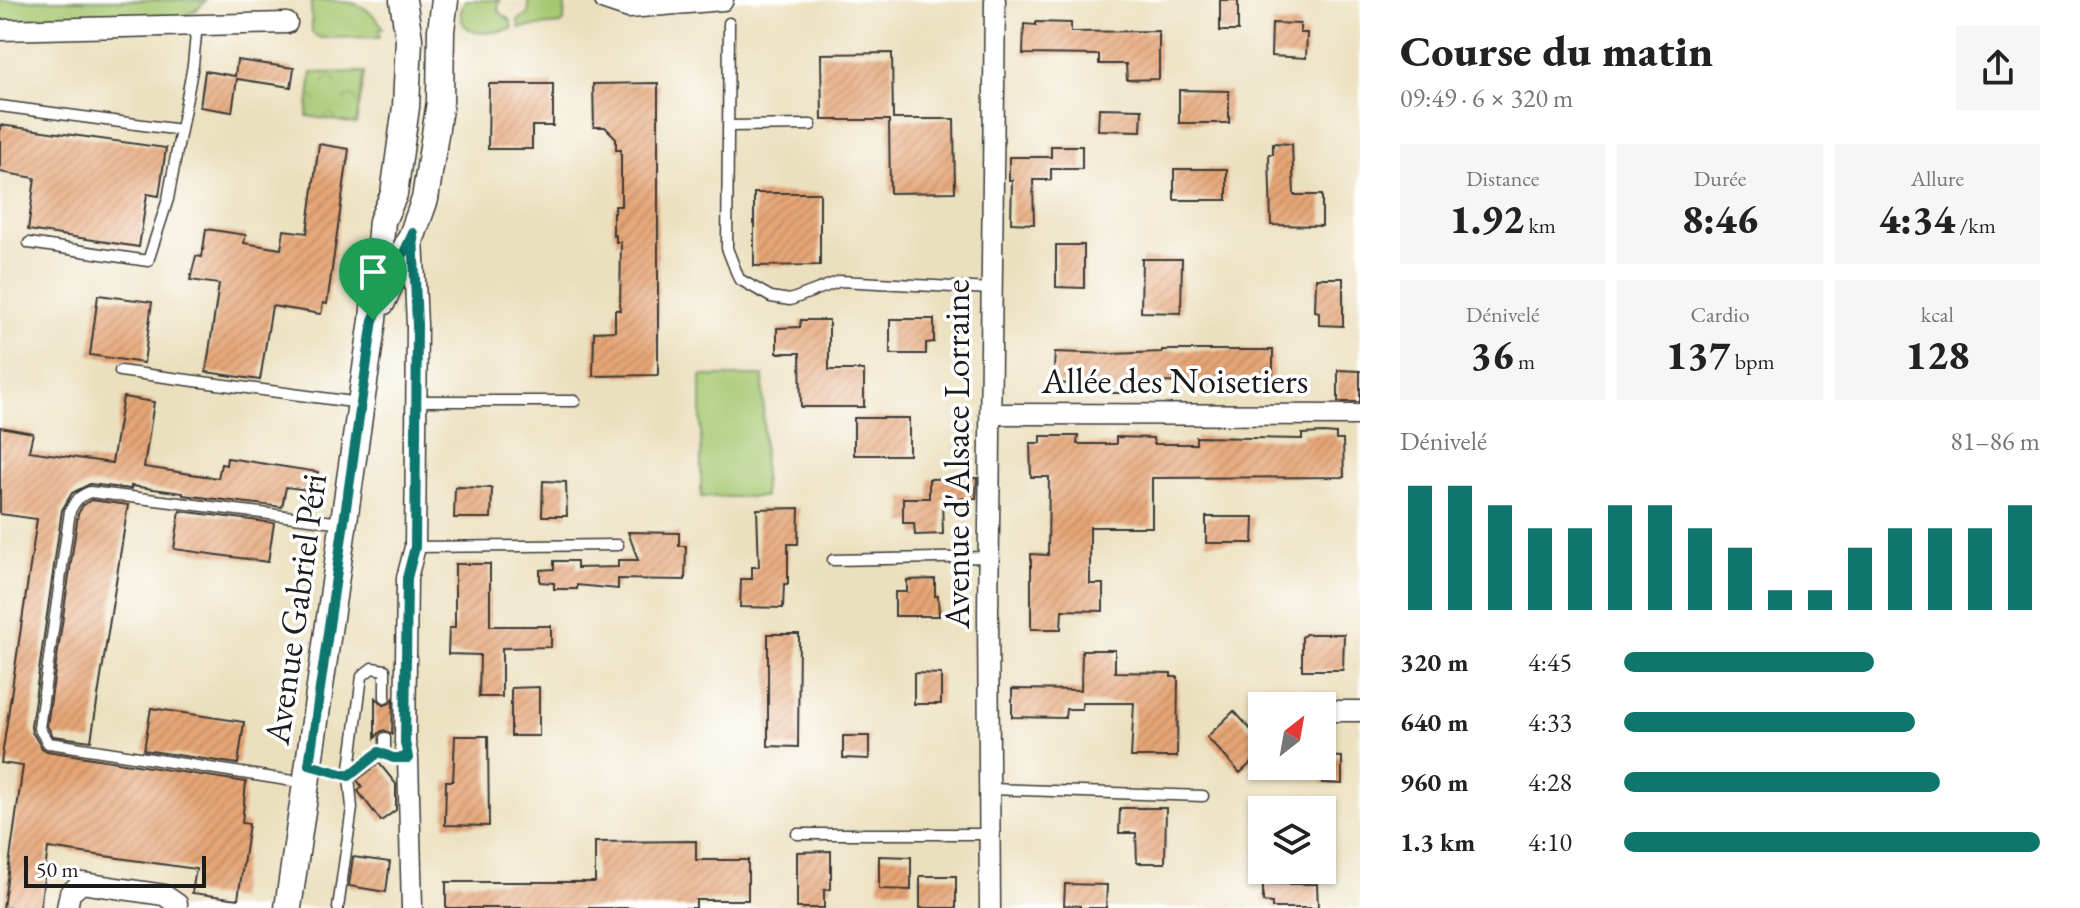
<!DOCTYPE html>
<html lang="fr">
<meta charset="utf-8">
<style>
body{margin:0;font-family:"EB Garamond",serif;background:#f6f6f6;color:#222;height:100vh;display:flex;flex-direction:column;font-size:30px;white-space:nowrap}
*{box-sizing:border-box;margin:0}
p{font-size:26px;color:#767676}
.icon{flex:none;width:44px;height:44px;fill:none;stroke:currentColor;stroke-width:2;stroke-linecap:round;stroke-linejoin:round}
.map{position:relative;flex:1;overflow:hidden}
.side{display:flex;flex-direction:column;background:#fff;width:720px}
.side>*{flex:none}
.needle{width:52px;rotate:31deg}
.fabs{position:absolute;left:1248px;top:692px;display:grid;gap:16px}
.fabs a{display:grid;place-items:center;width:88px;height:88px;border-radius:0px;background:#fff;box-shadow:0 2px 6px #0004;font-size:40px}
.scale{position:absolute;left:24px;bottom:20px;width:182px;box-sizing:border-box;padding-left:8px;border:4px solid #1c1c1c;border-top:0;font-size:22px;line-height:28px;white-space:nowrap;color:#1c1c1c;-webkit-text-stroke:6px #fff;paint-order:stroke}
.pin{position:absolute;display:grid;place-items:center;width:68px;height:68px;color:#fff;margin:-82px -34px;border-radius:50% 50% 50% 0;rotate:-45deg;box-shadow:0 0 8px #0007}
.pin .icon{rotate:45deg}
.round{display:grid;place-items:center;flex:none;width:84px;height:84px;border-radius:0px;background:#f6f6f6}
.headline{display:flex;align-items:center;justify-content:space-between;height:136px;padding:0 40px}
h1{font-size:44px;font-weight:800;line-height:60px}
.stats{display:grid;grid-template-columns:repeat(3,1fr);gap:12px;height:136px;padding:8px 40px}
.stats div{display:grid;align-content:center;border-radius:0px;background:#f6f6f6;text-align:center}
.stats b{font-size:40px;font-weight:800}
.stats small{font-size:22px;font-weight:400}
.stats p{font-size:22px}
.chart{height:224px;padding:16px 40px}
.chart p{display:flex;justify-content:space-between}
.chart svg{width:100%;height:144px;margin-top:8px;stroke:#0f766e;stroke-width:6}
ul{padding:0 40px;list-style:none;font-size:26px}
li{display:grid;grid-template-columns:128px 96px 1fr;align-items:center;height:60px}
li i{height:20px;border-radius:10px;background:#0f766e}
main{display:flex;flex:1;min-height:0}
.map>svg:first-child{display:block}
</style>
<main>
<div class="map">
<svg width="1360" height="908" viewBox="0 0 1360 908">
<defs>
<pattern id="park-crowns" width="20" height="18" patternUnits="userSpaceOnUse" patternTransform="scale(2)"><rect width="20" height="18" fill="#a6c871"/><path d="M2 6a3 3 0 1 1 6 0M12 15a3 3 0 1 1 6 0" fill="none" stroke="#8eab61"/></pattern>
<pattern id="building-hatch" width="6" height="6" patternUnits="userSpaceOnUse" patternTransform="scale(2)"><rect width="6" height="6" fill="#e5a576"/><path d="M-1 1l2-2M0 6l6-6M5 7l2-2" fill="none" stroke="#c48d66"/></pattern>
</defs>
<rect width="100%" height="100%" fill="#fff"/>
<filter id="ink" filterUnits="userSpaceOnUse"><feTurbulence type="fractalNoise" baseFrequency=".0125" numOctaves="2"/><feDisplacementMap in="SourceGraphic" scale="16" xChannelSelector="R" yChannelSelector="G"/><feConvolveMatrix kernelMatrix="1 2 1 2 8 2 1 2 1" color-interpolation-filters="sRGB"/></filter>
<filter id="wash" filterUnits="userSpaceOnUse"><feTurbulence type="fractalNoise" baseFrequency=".006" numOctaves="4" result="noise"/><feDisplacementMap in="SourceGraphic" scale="32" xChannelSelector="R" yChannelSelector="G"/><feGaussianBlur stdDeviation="1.8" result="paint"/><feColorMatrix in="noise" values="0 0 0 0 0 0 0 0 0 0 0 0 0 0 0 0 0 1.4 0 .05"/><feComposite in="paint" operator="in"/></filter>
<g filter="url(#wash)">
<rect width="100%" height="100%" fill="#ebe0be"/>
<!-- green -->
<path fill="#a6c871" stroke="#617246" stroke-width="2" d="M0 0H206L198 9 184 16 0 22Z
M311 0C344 0 367 0 383 28L379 29 380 37 320 38 312 33Z
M465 0H500L498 5 499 12 510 20 512 29C497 31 474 39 464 24 458 15 461 9 465 0Z
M528 0H565L564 21 561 24 519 28 518 20 527 15 529 10Z
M701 376H763L764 497H701Z"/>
<!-- park -->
<path fill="url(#park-crowns)" stroke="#617246" stroke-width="2" d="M365 72 356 124 307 116 312 73Z"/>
<g id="blocks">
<!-- building -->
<path fill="url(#building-hatch)" d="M1220 0H1238V31H1220Z
M1036 22 1071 23V32L1159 31V79L1127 80 1126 64H1099V55L1023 54 1024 24 1036 25Z
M1272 23 1300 24V33H1307L1306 58 1271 56Z
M892 53 893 119H954L955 192 890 193 889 120H822L821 54Z
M237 60 294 68 291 87 237 79 232 112 200 107 205 71 235 76Z
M658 83V375L593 376 594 332 615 331V310H620L621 242H616V235L613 236V213H615V206H621V150H616V138L605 127H594L593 84Z
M489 84H553V126H532V149H488Z
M1179 90 1229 91V123H1179Z
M1099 108 1142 109 1141 131 1098 130Z
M0 125 166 148 159 196 147 194 139 247 28 230 35 178 0 172Z
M1273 143 1292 144 1294 195H1322V226L1271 225 1269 154H1273Z
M319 144 349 149 327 304 323 303 321 314 272 306 260 380 206 372 219 284 190 280 196 256 202 257 206 229 246 235 244 243 281 249 284 230 307 233Z
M1051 146H1082V169H1051V180H1033L1034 224 1011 223 1012 180H1009V157H1051Z
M1174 169H1227V200H1174Z
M754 193H820V265L754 266Z
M1056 245H1084V288L1056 287Z
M1142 259H1182L1181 313 1141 312Z
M1316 278H1343V326L1319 325V312L1315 311Z
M98 295 152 302 144 363 90 355Z
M890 319H934V342L926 343V354H890Z
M801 320H829V370H864V407H801L800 353H777V328L800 327Z
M1162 350H1273V379H1234V383L1141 382V393H1112V386L1053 383 1055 352 1112 354 1162 352Z
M1338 370 1360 371V402H1338Z
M123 397 154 402 144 467 218 478 221 464 226 465 227 458 318 472 315 491 286 487 282 507 183 495V493L131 486V489L90 484 72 493 62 510 31 727 32 732 42 748 47 751 246 782 242 823 249 824 238 899 192 893 196 869 48 848 40 908H3L23 766 1 763 37 519 0 514V427L33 433 29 451 112 463Z
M854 418H909V455H854Z
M1323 433 1336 434V440H1343L1344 477 1152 478V527H1090V584H1103V611L1062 610 1061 629H1031V554L1048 555 1049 477H1031L1030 443H1041V436H1078L1077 444H1116V437L1153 438 1154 444H1196V437L1302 439V434Z
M977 478 976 498 942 499 943 534 915 535 914 523H903V498H929V479Z
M543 481 566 482 567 516H542Z
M455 487 492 488 491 518H454Z
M91 500 128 505 91 741 53 736 47 726 78 514 83 505Z
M799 508 798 544H788V584H784L783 608 740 607 741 579H752V567H759L757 509Z
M180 511 274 523 268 562 174 549Z
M1206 517H1254L1253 543H1206Z
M628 532 679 533V546H686L685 580 618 579V589L577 585V589H554V583L540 582V570L554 569V561H577V568L618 567V560H638Z
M455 564H490V626H551V647L502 648V697H479L480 655 448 654 449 628H455Z
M935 579V596H938L939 616H895V592H907V580Z
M768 634H799L798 747 768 746Z
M1306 634H1344L1343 670H1302V637Z
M1082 650H1115V672L1171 673V677H1178L1177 757H1131L1134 703H1082V709H1066L1065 718 1012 717V689L1081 690Z
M914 673 941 674V704H914Z
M539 687V736H511V688Z
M375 697 384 705 390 703 393 699 392 734 384 730 380 732 375 738Z
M151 708 244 722 238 764 144 750Z
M1234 711 1262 742V753L1240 773 1207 737Z
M455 736H488L489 826 445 825 446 781H453Z
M843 736H869V759L843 758Z
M1322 756 1342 757V784L1322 783Z
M379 763 396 784V810L381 821 358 791 362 787 357 780Z
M1120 808H1166L1165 863H1137L1136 833H1119Z
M696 841V860H748V900H696V908H446V882H595V842Z
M831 851V889L824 890V908H797V852Z
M879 856 911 857V890L879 889Z
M353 857 390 862 386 892 349 886Z
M920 876H956V908H920Z
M1065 884 1107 885 1106 908H1080V906L1064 905Z
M1263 884H1317L1318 908H1272V903L1263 902Z"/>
</g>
</g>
<g filter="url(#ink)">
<use href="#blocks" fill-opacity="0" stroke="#3b3934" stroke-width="2"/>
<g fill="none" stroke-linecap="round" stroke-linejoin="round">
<!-- service casing -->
<g stroke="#3b3934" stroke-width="13">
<path id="service" d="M729 23 727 248 739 279 771 297 790 300 840 281 991 289
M0 106 181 130
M728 126 811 125
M29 243 148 261 168 199 193 65 197 24
M120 371 360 403
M416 401H575
M415 547 618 545
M833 560 989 557
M385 738V755
M310 765 349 776 352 808 338 908
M349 776 362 676 372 668 385 670V697
M349 776 379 752 393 758H408
M306 783 56 744 48 743 39 728 70 511C75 501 79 496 90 492L342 523
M990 789 1203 796
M797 834H990"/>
</g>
<!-- minor casing -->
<g stroke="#3b3934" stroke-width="23">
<path id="minor" d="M605 0 629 8 723 0
M0 30 287 23
M990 414 1360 415
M1322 711H1360
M67 908 70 893 82 883 164 895 177 904 176 908
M412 908 408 758 405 742 407 578 415 547 417 325 413 237
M990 908 988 613 995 0"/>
</g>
<!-- tertiary casing -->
<g stroke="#3b3934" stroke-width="29">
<path id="tertiary" d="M382 302 413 233 425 199 440 102 441 30 445 0
M288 908 373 320 382 221 394 194 406 107 409 39 403 0"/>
</g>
<!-- service -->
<use href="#service" stroke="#fff" stroke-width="10"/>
<!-- minor -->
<use href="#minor" stroke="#fff" stroke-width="20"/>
<!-- tertiary -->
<use href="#tertiary" stroke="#fff" stroke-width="26"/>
</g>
</g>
<g fill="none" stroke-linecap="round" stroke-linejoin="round" filter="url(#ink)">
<!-- route casing -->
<g stroke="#fff" stroke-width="16">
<path id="route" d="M413 233 417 325 415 547 407 578 405 742 408 758H393L379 752 349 776 309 765 373 320Z"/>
</g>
<!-- route -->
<use href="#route" stroke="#0f766e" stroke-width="10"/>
</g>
<g text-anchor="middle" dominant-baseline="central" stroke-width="7" stroke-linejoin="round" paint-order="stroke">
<!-- street labels -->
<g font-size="36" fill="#1c1c1c" stroke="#fff">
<text x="1175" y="380">Allée des Noisetiers</text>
<text transform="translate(956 454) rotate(-90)">Avenue d'Alsace Lorraine</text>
<text transform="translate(295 609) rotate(-82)">Avenue Gabriel Péri</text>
</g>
</g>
</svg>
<div class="fabs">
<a><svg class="needle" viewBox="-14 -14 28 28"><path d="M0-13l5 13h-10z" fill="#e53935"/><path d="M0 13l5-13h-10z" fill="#767676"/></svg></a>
<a><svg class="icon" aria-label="layers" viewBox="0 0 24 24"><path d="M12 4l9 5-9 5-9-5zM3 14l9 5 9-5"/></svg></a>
</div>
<div class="scale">50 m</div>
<div class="pin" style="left:373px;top:320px;background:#1e9e55"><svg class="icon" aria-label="arrive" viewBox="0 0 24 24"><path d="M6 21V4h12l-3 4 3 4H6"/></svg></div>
</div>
<section class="side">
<div class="headline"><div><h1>Course du matin</h1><p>09:49 · 6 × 320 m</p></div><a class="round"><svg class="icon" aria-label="share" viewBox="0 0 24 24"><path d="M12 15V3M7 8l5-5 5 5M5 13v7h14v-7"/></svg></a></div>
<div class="stats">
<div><p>Distance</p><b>1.92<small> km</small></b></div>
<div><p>Durée</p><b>8:46</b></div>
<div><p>Allure</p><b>4:34<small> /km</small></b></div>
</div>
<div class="stats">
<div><p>Dénivelé</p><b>36<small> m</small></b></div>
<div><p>Cardio</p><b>137<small> bpm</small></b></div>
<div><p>kcal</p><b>128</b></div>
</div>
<div class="chart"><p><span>Dénivelé</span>81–86 m</p>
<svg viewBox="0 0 160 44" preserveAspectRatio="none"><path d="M5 44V6M15 44V6M25 44V12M35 44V19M45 44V19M55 44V12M65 44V12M75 44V19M85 44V25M95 44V38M105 44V38M115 44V25M125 44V19M135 44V19M145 44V19M155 44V12"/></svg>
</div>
<ul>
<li><b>320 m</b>4:45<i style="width:60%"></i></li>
<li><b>640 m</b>4:33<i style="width:70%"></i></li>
<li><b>960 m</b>4:28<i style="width:76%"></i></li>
<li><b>1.3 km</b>4:10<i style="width:100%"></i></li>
</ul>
</section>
</main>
